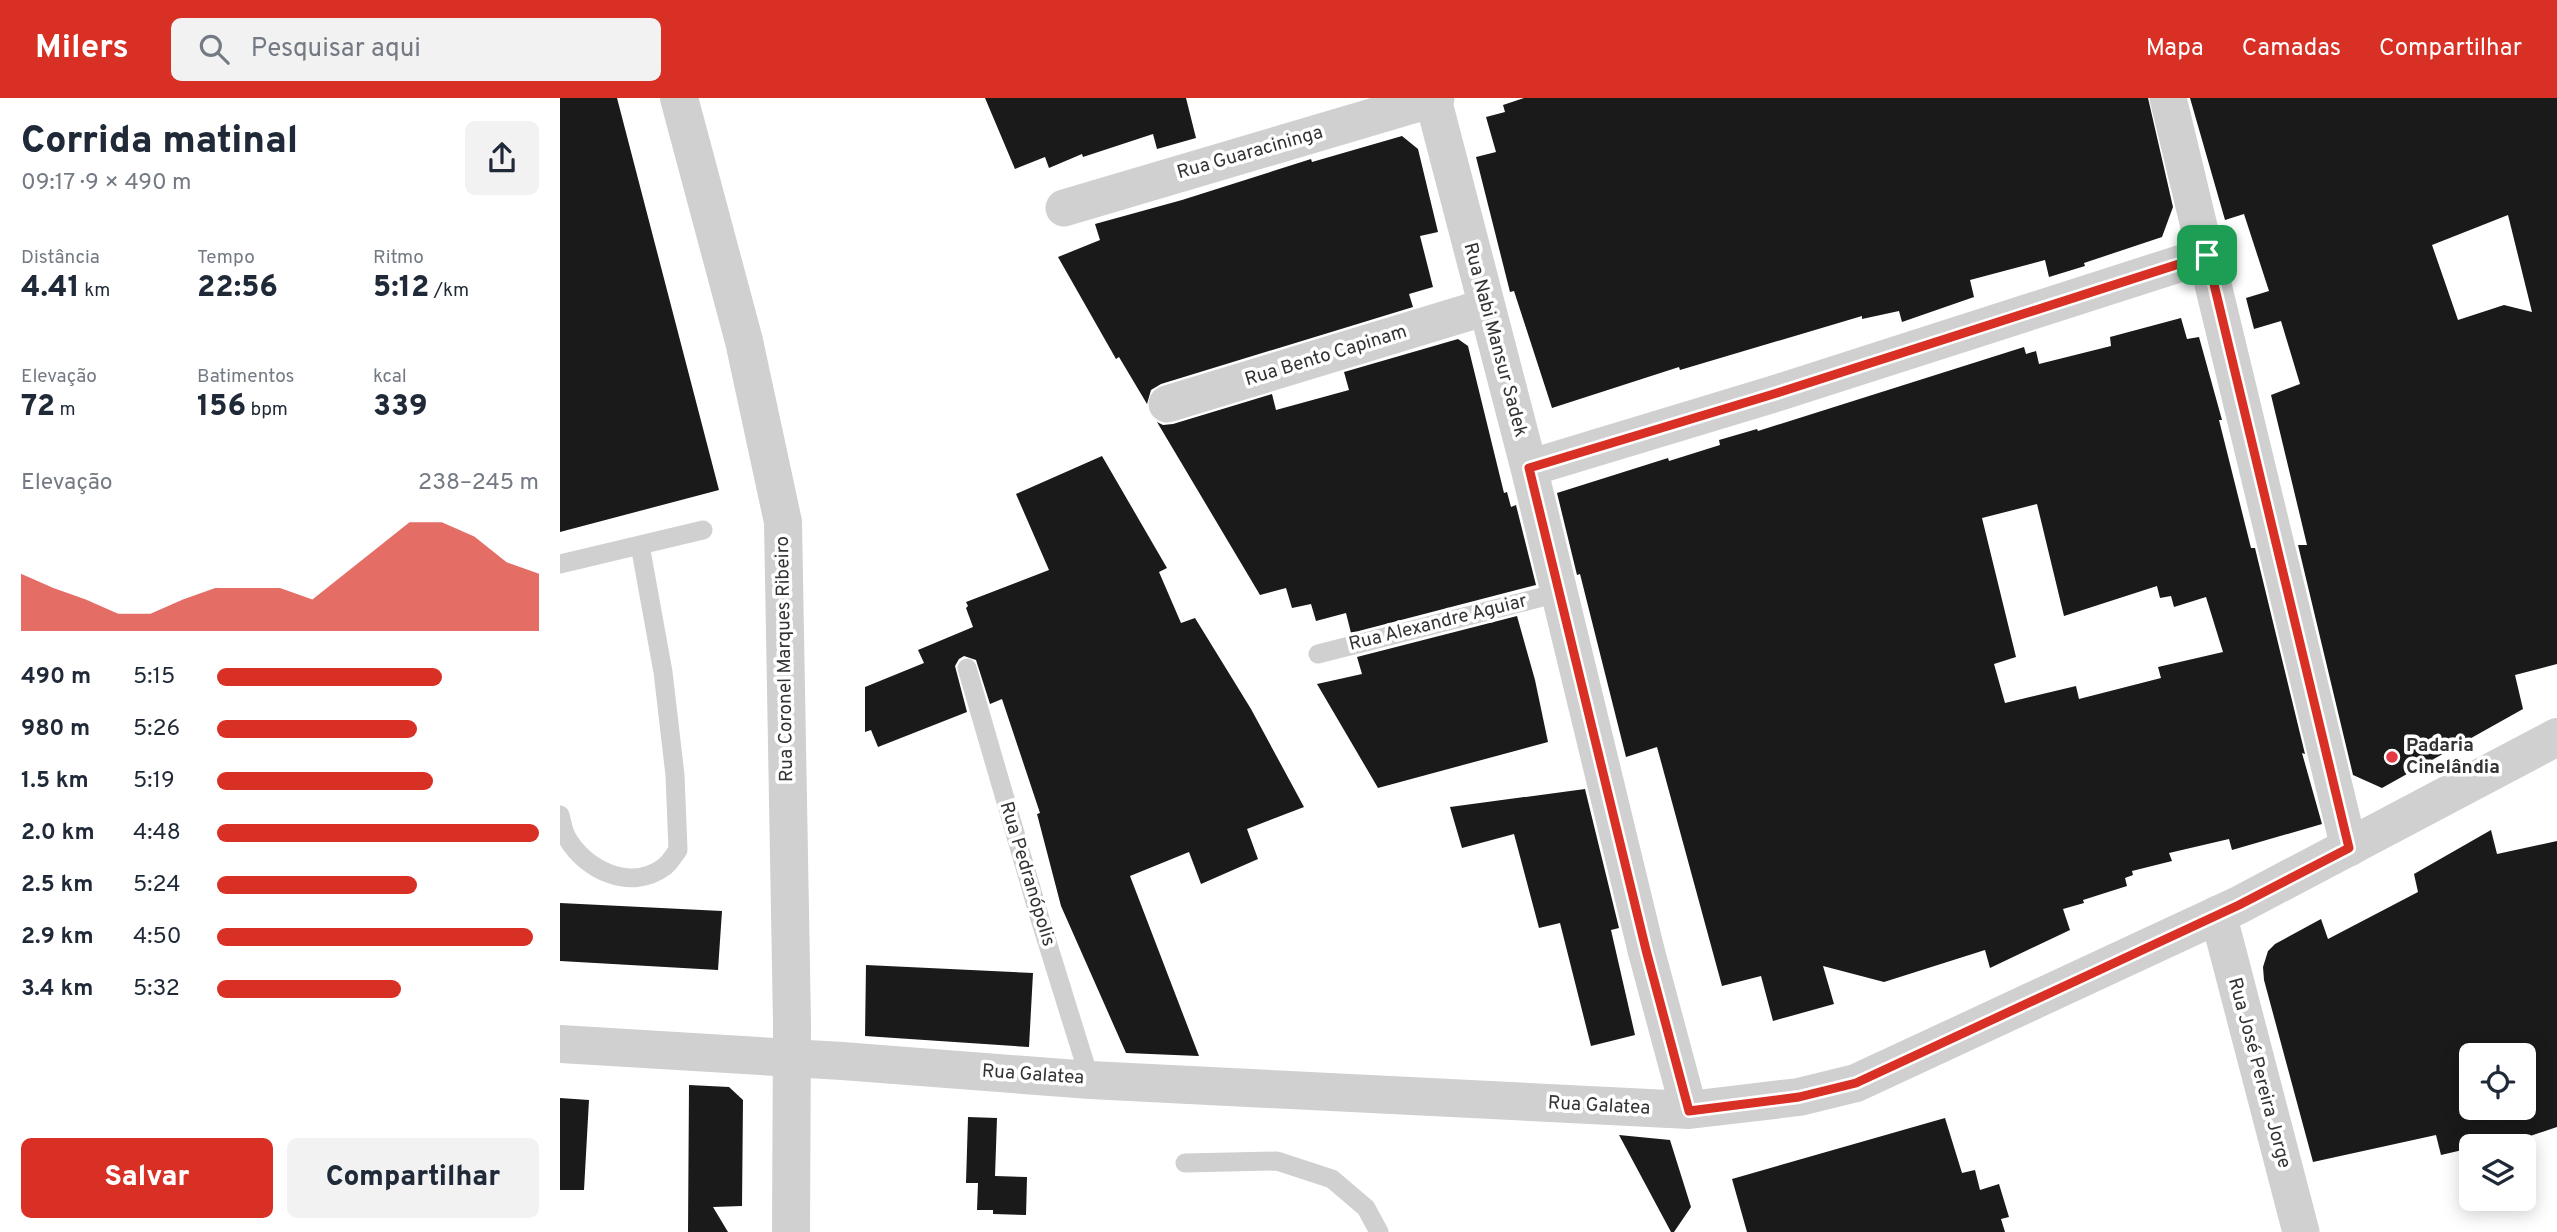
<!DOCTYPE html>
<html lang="pt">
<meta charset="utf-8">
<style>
body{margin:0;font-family:Overpass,sans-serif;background:#f2f2f3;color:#1f2937;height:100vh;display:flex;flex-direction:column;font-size:26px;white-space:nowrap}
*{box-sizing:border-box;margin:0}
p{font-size:23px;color:#747a83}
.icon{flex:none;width:38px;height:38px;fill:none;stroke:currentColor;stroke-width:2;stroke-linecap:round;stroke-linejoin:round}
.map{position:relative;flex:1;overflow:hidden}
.panel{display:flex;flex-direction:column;background:#fff;width:560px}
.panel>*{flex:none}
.buttons{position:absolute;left:1899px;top:945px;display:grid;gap:14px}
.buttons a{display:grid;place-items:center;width:77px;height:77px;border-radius:10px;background:#fff;box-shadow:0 4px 18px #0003;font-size:35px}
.pin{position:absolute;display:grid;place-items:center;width:60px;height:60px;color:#fff;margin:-30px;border-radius:14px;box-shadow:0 4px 10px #0006}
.round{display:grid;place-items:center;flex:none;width:74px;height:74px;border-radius:10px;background:#f2f2f3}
.overview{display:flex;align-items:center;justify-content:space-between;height:119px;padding:0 21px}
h1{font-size:38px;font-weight:800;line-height:52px}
.metrics{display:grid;grid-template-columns:repeat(3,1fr);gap:10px;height:119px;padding:7px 21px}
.metrics div{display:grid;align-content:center}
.metrics b{font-size:30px;font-weight:800}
.metrics small{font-size:19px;font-weight:400}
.metrics p{font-size:19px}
.chart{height:196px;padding:14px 21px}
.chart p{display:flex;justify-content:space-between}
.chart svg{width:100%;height:126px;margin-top:7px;fill:#d93025;opacity:.7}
.action{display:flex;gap:14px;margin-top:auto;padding:14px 21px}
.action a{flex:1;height:80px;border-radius:10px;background:#d93025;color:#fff;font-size:28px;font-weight:800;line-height:80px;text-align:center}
.action a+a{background:#f2f2f3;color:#1f2937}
ul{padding:0 21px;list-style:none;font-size:23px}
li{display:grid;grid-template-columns:112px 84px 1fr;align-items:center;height:52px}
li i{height:18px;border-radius:9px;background:#d93025}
header{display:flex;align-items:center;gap:42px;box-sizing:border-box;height:98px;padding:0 35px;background:#d93025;color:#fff}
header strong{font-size:33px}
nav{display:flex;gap:38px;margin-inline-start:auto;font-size:24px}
.search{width:490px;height:63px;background:#f2f2f3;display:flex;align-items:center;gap:18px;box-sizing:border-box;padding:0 24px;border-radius:10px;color:#747a83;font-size:26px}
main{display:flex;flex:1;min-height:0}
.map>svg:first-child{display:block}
</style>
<header>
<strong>Milers</strong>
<div class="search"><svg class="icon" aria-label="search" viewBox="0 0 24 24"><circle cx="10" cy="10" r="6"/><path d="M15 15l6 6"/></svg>Pesquisar aqui</div>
<nav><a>Mapa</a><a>Camadas</a><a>Compartilhar</a></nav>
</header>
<main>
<section class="panel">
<div class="overview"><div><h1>Corrida matinal</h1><p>09:17 · 9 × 490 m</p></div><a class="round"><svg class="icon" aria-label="share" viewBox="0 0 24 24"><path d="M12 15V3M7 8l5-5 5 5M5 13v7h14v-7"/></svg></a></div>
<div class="metrics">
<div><p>Distância</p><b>4.41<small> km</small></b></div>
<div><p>Tempo</p><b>22:56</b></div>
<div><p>Ritmo</p><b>5:12<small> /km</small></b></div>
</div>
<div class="metrics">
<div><p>Elevação</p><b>72<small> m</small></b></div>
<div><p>Batimentos</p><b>156<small> bpm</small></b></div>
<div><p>kcal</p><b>339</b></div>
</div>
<div class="chart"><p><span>Elevação</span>238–245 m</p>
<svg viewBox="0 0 160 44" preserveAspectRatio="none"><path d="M0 44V24L10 29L20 33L30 38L40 38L50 33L60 29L70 29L80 29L90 33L100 24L110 15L120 6L130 6L140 11L150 20L160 24V44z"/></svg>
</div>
<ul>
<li><b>490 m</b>5:15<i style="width:70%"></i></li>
<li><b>980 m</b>5:26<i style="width:62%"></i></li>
<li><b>1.5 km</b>5:19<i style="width:67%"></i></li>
<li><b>2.0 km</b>4:48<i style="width:100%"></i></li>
<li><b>2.5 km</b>5:24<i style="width:62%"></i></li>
<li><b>2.9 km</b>4:50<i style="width:98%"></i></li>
<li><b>3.4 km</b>5:32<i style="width:57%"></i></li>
</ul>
<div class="action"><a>Salvar</a><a>Compartilhar</a></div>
</section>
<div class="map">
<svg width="1997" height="1134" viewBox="0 0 1997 1134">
<rect width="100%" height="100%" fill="#fff"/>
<!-- building -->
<path fill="#1a1a1a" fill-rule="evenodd" d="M0 0H57L159 392 0 434Z
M425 0H626L636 40 597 51 593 36 523 59 522 56 489 70 485 59 455 71Z
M964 0H1588L1613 109 1602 139 1524 165 1525 168 1489 179 1485 162 1410 182 1414 199 1342 224 1339 213 1302 221V218L1120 272 1119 269 992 310 954 193 950 194 916 59 936 54 926 19 945 14 943 7Z
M1630 0H1997V566L1955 577 1963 611 1822 690 1793 677 1738 447H1747L1711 297 1740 286 1721 223 1694 231 1686 200 1709 193 1684 116 1665 122ZM1948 117 1972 214 1944 207 1898 222 1872 147Z
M842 38 858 51 878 134 860 138 873 189 849 196 853 209 601 286 591 292 587 306 559 259 556 261 498 159 540 142 535 126 622 102 751 61 752 64Z
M1621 220 1627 241 1639 239 1662 322H1659L1691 450H1695L1745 656 1742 655 1762 726 1672 752 1669 741 1609 755 1612 763 1572 773 1573 777 1565 780 1567 788 1523 802 1524 805 1503 811 1510 832 1430 870 1425 852 1324 884 1263 868 1274 906 1213 923 1201 878 1162 888 1097 649 1066 659 1020 476 1017 477 997 395 1108 360 1109 363 1160 347 1159 342 1197 331 1198 333 1464 249 1466 256 1476 253 1479 266 1551 248 1550 239ZM1477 406 1504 518 1597 488 1600 500 1611 498 1614 509 1646 499 1663 554 1598 569 1601 580 1519 601 1516 588 1445 605 1434 566 1456 559 1422 420Z
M898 241 908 248 944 395 947 394 951 409 956 407 976 487 791 535 786 515 756 523 751 506 732 510 726 490 700 497 597 324 603 327 613 326 712 296 716 312 789 292 784 274Z
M542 358 607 470 599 474 621 525 635 520 691 611 744 709 687 731 698 761 641 786 629 754 570 778 639 958 566 955 501 808 477 716 480 715 442 601 430 606 416 562 404 558 399 561 395 568 407 614 318 649 311 632 305 634V589L364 565 358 552 413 529 406 510 408 508 406 504 489 472 456 396Z
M957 518 975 582 988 644 818 690 757 586 802 576 797 559Z
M1025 691 1059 830 1051 832 1075 937 1031 948 1000 825 979 830 954 736 902 750 890 709Z
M1931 732 1937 756 1997 743V1029L1961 1041 1911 1048V1050L1881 1057 1876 1037 1753 1064 1704 882 1703 869 1708 853 1715 846 1761 821 1768 841 1858 794 1854 776ZM1911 957H1964V1010H1911Z
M0 805 162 813 158 872 0 863Z
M306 867 473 875 469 949 305 938Z
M129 987 169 989 183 1002 182 1108 153 1109 168 1134H128Z
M0 1000 29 1002 24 1092H0Z
M408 1019 437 1020 435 1078 467 1079 466 1117 433 1116V1112H417L418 1085H406Z
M1385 1020 1402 1075 1415 1072 1420 1092 1439 1086 1449 1119 1441 1121 1445 1134H1187L1172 1081Z
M1059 1037 1110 1042 1131 1109 1114 1134H1111Z"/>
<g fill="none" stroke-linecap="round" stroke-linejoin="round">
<!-- service -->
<path stroke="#d0d0d0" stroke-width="19" d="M0 466 143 432
M758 556 998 495
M407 570 480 821 530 982
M0 717C2 724 3 732 6 738 24 772 71 794 104 769 110 765 114 757 118 752L115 677 103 574 80 447
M625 1065 717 1063 772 1081 806 1110 819 1134"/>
<!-- minor -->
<path stroke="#d0d0d0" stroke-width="37" d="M1608 0 1789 750
M873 1 969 370 1086 852 1129 1012
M504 110 876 0
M607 306 926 209
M969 370 1217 295 1647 157
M1658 816 1741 1134"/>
<!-- tertiary -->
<path stroke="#d0d0d0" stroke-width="38" d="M119 0 184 243 223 424 232 925 231 1134
M0 946 282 963 530 982 1129 1012 1239 999 1296 985 1679 807 1997 639"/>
</g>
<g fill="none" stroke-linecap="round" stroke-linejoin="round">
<!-- route casing -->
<g stroke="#fff" stroke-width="14">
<path id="route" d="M1647 157 1789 750 1679 807 1296 985 1239 999 1129 1013 1086 852 969 370 1217 295Z"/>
</g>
<!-- route -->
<use href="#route" stroke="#d93025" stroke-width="9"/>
</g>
<!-- markers -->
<circle fill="#e63946" stroke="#fff" stroke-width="2.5" cx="1832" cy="659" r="7"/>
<g text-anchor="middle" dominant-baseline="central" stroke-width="7" stroke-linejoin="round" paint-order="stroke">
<!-- street labels -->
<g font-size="19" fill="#333" stroke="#fff">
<text transform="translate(690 55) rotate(-16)">Rua Guaracininga</text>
<text transform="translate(935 242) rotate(75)">Rua Nabi Mansur Sadek</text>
<text transform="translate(766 258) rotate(-17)">Rua Bento Capinam</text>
<text transform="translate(878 525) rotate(-14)">Rua Alexandre Aguiar</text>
<text transform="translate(225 561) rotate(-91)">Rua Coronel Marques Ribeiro</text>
<text transform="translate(467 776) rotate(73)">Rua Pedranópolis</text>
<text transform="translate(1699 975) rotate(75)">Rua José Pereira Jorge</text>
<text transform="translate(473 977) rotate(4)">Rua Galatea</text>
<text transform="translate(1039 1008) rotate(3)">Rua Galatea</text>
</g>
<!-- poi labels -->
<g font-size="19" font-weight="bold" fill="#333" stroke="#fff" text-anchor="start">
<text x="1846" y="648">Padaria<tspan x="1846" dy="22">Cinelândia</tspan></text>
</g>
</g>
</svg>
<div class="buttons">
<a><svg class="icon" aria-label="locate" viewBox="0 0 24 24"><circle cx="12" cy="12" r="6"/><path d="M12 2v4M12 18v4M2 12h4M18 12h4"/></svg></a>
<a><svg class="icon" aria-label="layers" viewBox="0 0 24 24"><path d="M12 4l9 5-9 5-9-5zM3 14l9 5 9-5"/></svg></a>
</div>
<div class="pin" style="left:1647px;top:157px;background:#1e9e55"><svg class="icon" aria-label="arrive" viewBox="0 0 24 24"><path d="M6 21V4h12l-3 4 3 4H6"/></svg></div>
</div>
</main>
